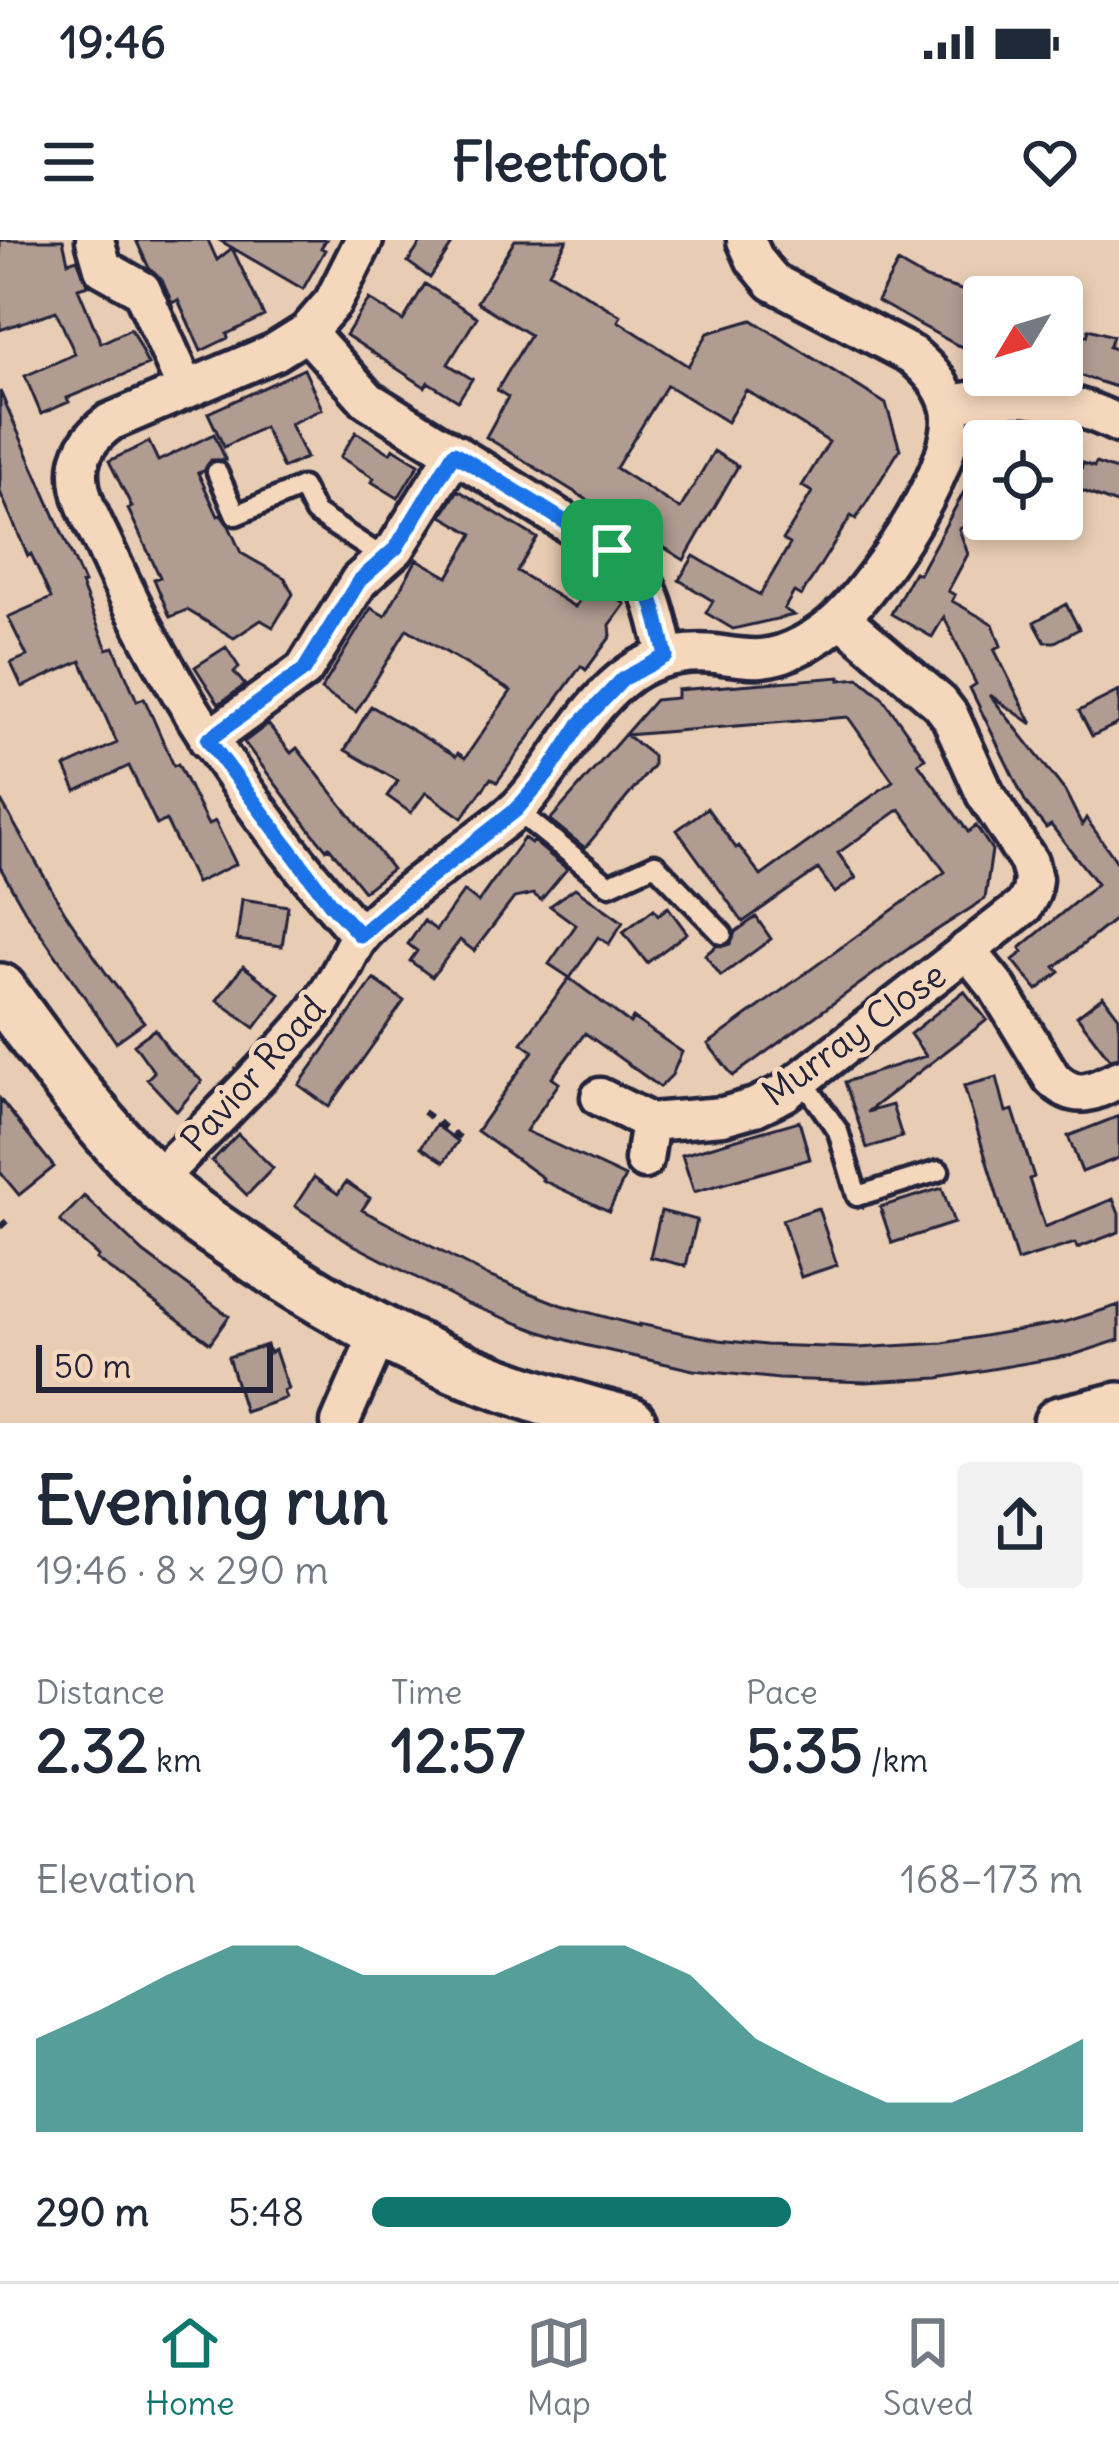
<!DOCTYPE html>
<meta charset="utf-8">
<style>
body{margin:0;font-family:Delius,sans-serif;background:#f2f2f3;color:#1f2937;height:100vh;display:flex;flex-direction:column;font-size:45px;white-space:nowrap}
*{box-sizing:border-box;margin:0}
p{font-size:39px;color:#747a83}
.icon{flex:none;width:66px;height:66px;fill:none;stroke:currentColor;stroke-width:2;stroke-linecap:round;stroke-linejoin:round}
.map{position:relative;height:1183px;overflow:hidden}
.details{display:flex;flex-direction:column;background:#fff;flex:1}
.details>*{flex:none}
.needle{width:78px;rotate:232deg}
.controls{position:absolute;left:963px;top:36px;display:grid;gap:24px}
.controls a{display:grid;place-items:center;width:120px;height:120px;border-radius:12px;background:#fff;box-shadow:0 6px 18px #0003;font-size:60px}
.scale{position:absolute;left:36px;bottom:30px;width:237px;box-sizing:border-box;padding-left:12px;border:6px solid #22223b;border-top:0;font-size:33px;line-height:42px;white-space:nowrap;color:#22223b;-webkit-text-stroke:9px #f5d7bc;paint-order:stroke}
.pin{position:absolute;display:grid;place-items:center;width:102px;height:102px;color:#fff;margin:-51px;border-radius:24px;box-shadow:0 6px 18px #0006}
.round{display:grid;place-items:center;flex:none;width:126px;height:126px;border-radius:12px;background:#f2f2f3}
.summary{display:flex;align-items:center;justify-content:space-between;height:204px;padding:0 36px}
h1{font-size:66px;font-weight:700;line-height:90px}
.figures{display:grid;grid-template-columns:repeat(3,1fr);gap:18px;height:204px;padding:12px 36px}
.figures div{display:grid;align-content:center}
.figures b{font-size:60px;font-weight:700}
.figures small{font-size:33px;font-weight:400}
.figures p{font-size:33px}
.chart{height:336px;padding:24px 36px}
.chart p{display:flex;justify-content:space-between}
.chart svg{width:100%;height:216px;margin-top:12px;fill:#0f766e;opacity:.7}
ul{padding:0 36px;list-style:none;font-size:39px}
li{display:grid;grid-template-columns:192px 144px 1fr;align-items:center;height:90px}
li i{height:30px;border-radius:15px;background:#0f766e}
.status{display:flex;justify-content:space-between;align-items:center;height:84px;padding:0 60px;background:#fff;direction:ltr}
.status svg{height:33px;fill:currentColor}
header{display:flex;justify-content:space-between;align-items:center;height:156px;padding:0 36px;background:#fff;font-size:54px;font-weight:700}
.dock{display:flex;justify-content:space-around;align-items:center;height:168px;border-top:3px solid #e0e1e3;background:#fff;font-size:33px;color:#747a83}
.dock a{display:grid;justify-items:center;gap:6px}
.dock .selected{color:#0f766e}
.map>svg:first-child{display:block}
</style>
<div class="status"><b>19:46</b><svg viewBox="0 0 49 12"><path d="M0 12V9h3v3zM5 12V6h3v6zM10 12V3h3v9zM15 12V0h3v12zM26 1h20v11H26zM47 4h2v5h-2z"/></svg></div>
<header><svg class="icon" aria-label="menu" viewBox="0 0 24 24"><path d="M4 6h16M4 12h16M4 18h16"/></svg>Fleetfoot<svg class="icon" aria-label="heart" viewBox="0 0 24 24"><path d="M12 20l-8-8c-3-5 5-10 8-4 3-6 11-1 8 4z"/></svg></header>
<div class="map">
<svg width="1119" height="1183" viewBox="0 0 1119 1183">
<rect width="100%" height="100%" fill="#e8ccb4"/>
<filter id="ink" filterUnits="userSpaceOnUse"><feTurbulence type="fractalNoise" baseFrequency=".00833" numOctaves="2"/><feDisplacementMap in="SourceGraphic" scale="24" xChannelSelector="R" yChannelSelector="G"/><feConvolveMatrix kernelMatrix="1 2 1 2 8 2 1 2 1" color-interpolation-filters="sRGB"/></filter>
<g filter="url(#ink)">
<!-- building -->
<path fill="#b19c92" stroke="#22223b" stroke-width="3" d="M0 0H63L68 22 77 19 87 42 88 45 78 48 101 103 131 89 148 125 67 158 69 162 41 174 25 136 75 114 56 71 0 90Z
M136 0H208L217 20 232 8 264 76 227 94 228 98 201 111 178 60 172 63 162 40 149 28Z
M219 0H326L321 8 325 10 303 49Z
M423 0H455L430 38 408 22Z
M515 0H567L549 32 621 76 618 81 688 126 708 93 752 80 886 164 900 209 856 279 851 276 801 356 794 352 784 369 794 375 733 389 706 373 713 361 679 340 694 316 760 355 790 304 783 300 812 252 802 246 829 202 746 150 727 182 667 145 616 228 680 269 714 211 738 226 684 320 486 197 508 157 497 150 530 95 477 62Z
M898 23 926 39 984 57V113L957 105 877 61Z
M425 44 477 77 448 124 472 139 458 161 428 142 425 147 346 95 369 59 403 81Z
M1062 88 1087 96 1089 89 1113 96 1109 107 1119 110V148L1062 130Z
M304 129 322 169 290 184 306 218 283 228 264 187 224 207 208 173Z
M0 151 84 343 81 344 107 409 114 407 137 461 144 458 174 526 178 524 208 585 215 581 236 624 196 643 166 580 157 585 129 526 76 551 65 527 117 503 81 421 22 447 11 423 27 416 8 377 51 358 31 314 28 316 0 252Z
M356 192 390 213 393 208 419 224 398 258 372 242 374 238 340 217Z
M214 194 226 220H211L204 231 198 233 218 276 221 275 229 286 241 313 285 338 293 354 273 387 261 380 234 398 187 370 170 377 154 339 160 337 128 269 132 267 109 221 149 202 158 221Z
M984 215V278L959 289 968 314 948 351 955 355 952 361 993 384 1001 406 994 409 1032 484 990 455 1065 551 1082 585 1086 578 1119 625V676L1055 727 1060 732 1037 750 1013 720 1023 712 1020 708 1097 644 1051 585 1046 588 1026 563 970 448 976 444 944 377 932 397 891 374 914 332 919 334Z
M1083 223 1094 227 1096 223 1119 231V265L1075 248Z
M458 250 537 298 517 331 575 367 592 341 625 364 610 385 611 396 586 430 581 426 497 542 491 538 462 578 426 552 411 573 387 556 398 541 345 510 371 466 456 516 458 513 465 518 511 451 407 389 356 472 321 450 371 368 385 376 417 319 448 337 473 294 442 276Z
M1066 364 1079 389 1055 402H1045L1034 382Z
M226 407 239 427 234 432 245 445 219 464 195 427Z
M840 437V440L859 438 882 457 925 518 918 523 968 592 976 586 992 610 985 659 912 706 733 836 708 804 945 632 900 569 838 613 856 638 835 653 818 629 743 682 677 590 707 568 736 608 739 606 761 636 893 541 848 477 626 495 653 516V526L585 608 550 580 655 460 677 458V450Z
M1119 451V483L1092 496 1079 471Z
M268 484 291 513 297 508 392 629 364 651 329 607 326 609 311 591 244 502Z
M0 559 64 671 108 736 144 782 116 802 25 671 0 627Z
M524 598 531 603 533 601 567 629 541 660 533 654 514 658 474 711 460 700 432 737 410 721 417 711 408 704 424 681 436 690 464 651 478 662Z
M575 648 623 682 609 704 598 697 570 738 549 724 576 685 550 666Z
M242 659 288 666 282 706 237 700Z
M668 667 687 693 647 723 623 692 654 669 658 675Z
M756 677 771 699 721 736 705 715 716 706 730 704 735 692Z
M243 726 280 754 255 788 217 760Z
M569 738 630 783 633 778 682 812 672 835 660 847 585 793 552 838 559 843 526 891 625 937 609 971 542 940 543 938 477 891 533 811 522 803Z
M374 739 404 761 329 867 299 845Z
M964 751 987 780 867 872 892 865 902 897 867 908 845 842 926 816 910 794Z
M1103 756 1119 777V817L1110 819 1077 776Z
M155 789 170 812 202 841 177 871 147 839 154 832 134 804Z
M997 837 1006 872 1013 870 1034 937 1029 939 1045 987 1113 959 1119 974V992L1077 1008 1075 1003 1017 1021 964 846Z
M0 859 54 927 19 955 0 932Z
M1119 876V918L1082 932 1068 896Z
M799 881 810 919 694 952 682 915Z
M436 885 458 901 444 922 421 907Z
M238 894 273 928 247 955 212 921Z
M314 937 338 954 346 942 370 958 362 970 488 1036 561 1065 639 1086V1084L719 1100 766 1105 857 1108 943 1103 1065 1082 1119 1065V1100L1073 1115 939 1138 866 1142 779 1139 693 1130 584 1105 538 1091 465 1063 354 1005 295 966Z
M942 948 954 983 892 1003 880 967Z
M84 956 144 1013 229 1076 210 1103 96 1019 98 1016 60 981Z
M818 968 837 1025 801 1037 782 980Z
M661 971 697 980 686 1026 650 1017Z
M267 1105 269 1113 275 1110 288 1149 283 1151 286 1158 245 1172 228 1117Z"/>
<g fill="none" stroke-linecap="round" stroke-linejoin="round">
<!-- lane casing -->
<g stroke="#22223b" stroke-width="27">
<path id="lane" d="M217 232 236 275 302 247 315 273 385 319
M516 570 609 645 655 624 722 694
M802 839 838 891 857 956 939 931"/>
</g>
<!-- street casing -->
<g stroke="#22223b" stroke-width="45">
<path id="street" d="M95 0 103 28 142 50 186 149
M307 92 368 160 630 322C653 349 658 381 666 415
M950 165C1012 150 1061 156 1119 184
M208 500 304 430 359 341 396 308 455 213
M360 695C258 581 170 452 107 312 97 288 79 261 79 235 78 212 92 195 110 182L275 112 307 92 333 62 364 0
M967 710 997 747 1052 838C1076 862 1092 852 1119 839
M600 857 650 882 723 876 755 867 784 853 1024 666 1031 653 1033 639 1029 622 985 554 950 476 940 463 841 378
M644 920 650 882
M155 941C205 890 258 839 306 784 319 768 331 749 341 731 348 718 353 703 364 692 399 655 444 626 484 595 496 586 509 577 519 567 557 527 579 475 622 440 649 418 681 411 715 414 730 416 745 419 761 418 789 416 820 397 840 378 878 342 965 217 949 165 943 144 928 129 912 115L773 42 755 20 746 0
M340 1183 379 1093"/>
</g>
<!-- secondary casing -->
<g stroke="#22223b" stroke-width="60">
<path id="secondary" d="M0 750C48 816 96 885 155 941 185 971 221 994 257 1018 378 1099 487 1148 630 1183
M1060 1183 1119 1169"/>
</g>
<!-- path -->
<path stroke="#22223b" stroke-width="6" stroke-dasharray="9 9" stroke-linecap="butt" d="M423 872 462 899
M0 987 9 979"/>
<!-- lane -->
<use href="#lane" stroke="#f5d7bc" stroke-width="18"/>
<!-- street -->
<use href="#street" stroke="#f5d7bc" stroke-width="36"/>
<!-- secondary -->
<use href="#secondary" stroke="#f5d7bc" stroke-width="51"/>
</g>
</g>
<g fill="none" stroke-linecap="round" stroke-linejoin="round" filter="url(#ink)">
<!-- route casing -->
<g stroke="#fff" stroke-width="24">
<path id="route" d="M454 213 630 322C653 349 658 381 666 416L623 439 580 484 548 533 516 570 391 668 360 695 330 663 208 500 304 430 359 341 396 308Z"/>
</g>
<!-- route -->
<use href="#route" stroke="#1a73e8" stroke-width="15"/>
</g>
<g text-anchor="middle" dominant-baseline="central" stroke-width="10" stroke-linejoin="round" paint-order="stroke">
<!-- street labels -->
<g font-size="36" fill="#22223b" stroke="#f5d7bc">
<text transform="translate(854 794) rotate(-36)">Murray Close</text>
<text transform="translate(253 834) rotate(-48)">Pavior Road</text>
</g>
</g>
</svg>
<div class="controls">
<a><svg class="needle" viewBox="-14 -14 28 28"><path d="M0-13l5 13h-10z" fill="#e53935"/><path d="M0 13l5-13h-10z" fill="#747a83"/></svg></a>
<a><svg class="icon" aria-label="locate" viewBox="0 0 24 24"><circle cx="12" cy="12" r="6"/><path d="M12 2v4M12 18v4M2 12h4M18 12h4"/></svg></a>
</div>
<div class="scale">50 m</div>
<div class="pin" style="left:612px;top:310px;background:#1e9e55"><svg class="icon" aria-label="arrive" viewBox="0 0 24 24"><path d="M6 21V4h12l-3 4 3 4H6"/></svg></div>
</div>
<section class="details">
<div class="summary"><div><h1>Evening run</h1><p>19:46 · 8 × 290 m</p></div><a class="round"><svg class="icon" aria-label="share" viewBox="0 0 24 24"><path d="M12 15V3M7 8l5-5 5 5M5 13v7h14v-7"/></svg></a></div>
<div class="figures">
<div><p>Distance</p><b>2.32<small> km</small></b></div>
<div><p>Time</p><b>12:57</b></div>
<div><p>Pace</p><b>5:35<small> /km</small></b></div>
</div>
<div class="chart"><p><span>Elevation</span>168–173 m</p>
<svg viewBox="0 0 160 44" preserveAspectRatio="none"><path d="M0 44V25L10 19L20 12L30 6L40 6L50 12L60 12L70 12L80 6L90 6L100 12L110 25L120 32L130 38L140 38L150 32L160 25V44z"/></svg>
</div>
<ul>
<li><b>290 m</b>5:48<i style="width:59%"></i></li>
</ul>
</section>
<nav class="dock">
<a class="selected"><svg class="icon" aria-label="home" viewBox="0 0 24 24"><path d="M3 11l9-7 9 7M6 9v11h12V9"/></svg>Home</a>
<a><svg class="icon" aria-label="map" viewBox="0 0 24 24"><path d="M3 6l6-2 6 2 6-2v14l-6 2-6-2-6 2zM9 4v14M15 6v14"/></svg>Map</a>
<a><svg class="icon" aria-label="saved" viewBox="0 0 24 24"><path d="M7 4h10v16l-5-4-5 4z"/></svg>Saved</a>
</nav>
